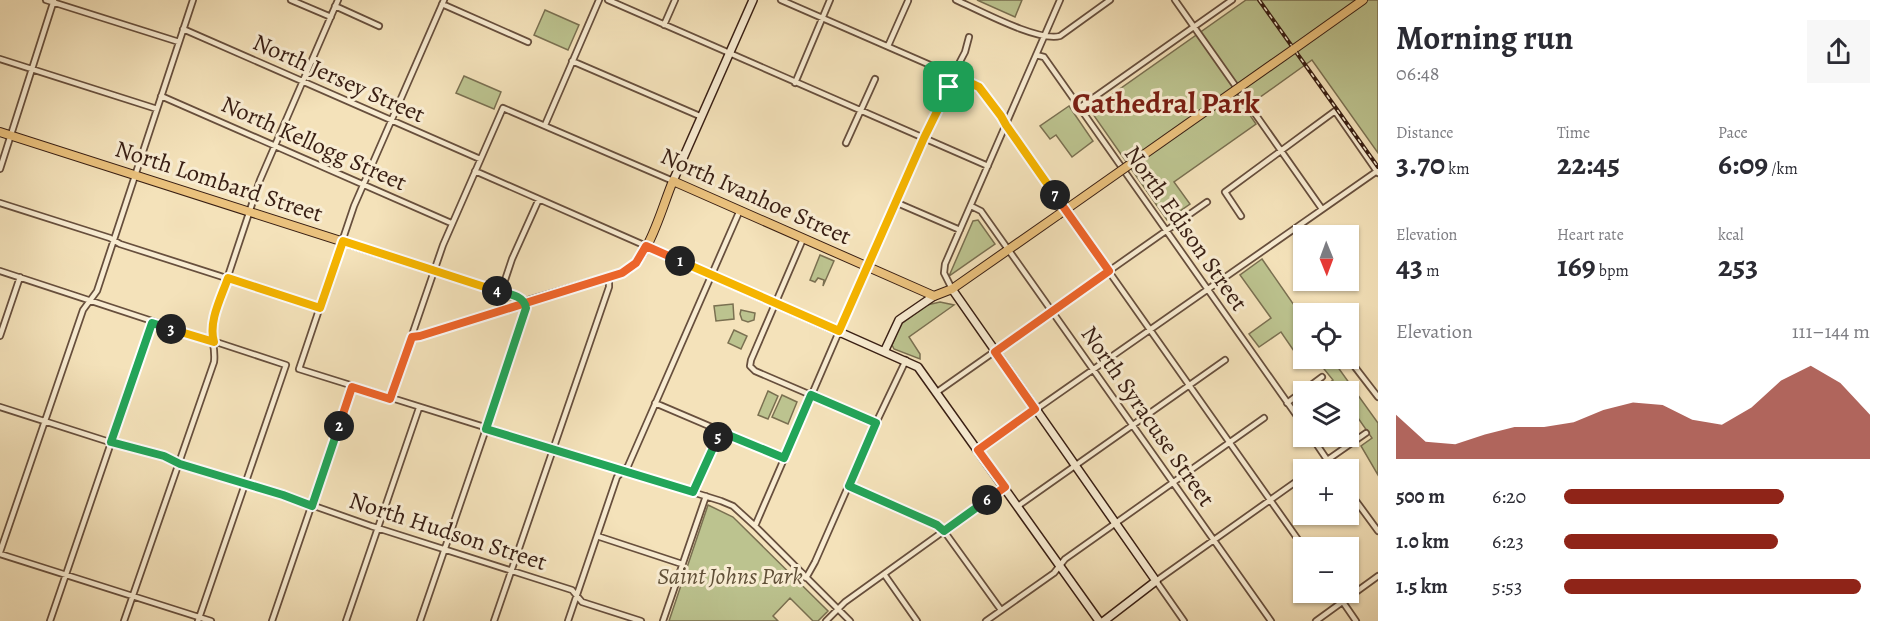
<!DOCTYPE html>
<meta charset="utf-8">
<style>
body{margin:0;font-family:Alegreya,serif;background:#f7f7f7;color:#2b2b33;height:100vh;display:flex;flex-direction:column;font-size:22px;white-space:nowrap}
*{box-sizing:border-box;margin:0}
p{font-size:20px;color:#7c7c81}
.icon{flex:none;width:33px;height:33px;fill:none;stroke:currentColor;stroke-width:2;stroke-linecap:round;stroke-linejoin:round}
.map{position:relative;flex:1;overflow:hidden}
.drawer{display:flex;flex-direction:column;background:#fff;width:510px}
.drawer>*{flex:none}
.needle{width:39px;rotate:179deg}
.fabs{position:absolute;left:1293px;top:225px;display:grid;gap:12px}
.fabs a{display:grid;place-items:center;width:66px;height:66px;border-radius:0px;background:#fff;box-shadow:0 2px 4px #0004;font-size:30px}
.pin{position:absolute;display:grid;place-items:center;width:51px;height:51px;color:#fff;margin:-26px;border-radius:12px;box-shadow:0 3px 9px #0006}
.km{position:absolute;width:30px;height:30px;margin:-15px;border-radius:50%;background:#222;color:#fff;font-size:16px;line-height:30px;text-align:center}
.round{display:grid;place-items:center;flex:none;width:63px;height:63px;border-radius:0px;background:#f7f7f7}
.overview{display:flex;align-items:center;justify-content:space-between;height:102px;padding:0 18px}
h1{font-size:33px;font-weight:600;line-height:45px}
.metrics{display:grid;grid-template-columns:repeat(3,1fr);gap:9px;height:102px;padding:6px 18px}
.metrics div{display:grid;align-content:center}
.metrics b{font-size:30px;font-weight:600}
.metrics small{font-size:16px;font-weight:400}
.metrics p{font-size:16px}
.chart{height:168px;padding:12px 18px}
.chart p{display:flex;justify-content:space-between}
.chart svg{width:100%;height:108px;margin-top:6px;fill:#8f2418;opacity:.7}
ul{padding:0 18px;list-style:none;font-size:20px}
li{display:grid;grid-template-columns:96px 72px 1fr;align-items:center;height:45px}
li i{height:15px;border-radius:8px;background:#8f2418}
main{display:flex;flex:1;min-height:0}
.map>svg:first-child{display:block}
</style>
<main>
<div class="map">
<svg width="1378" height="621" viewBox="0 0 1378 621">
<rect width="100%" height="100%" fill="#f4e2ba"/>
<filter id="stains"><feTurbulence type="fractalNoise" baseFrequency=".00333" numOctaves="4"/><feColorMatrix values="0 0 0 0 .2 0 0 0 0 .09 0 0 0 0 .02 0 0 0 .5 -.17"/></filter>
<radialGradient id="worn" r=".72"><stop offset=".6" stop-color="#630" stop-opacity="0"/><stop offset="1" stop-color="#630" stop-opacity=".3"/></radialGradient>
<!-- green -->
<path fill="#bcc38f" stroke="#7a7051" stroke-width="1.5" d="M977 0H1022L1015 17Z
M1246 0H1378V153L1312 60 1245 108 1256 124 1174 182 1190 204 1167 220 1090 110Z
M545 10 579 25 568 50 534 35Z
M464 76 501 92 494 109 456 93Z
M1069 106 1093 141 1072 157 1056 135 1050 139 1040 126Z
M978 220 995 244 949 276 973 221Z
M820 255 834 261 823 286 824 280 818 278 815 282 810 280Z
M1262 259 1303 318V349L1296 354 1281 332 1259 347 1249 334 1271 318 1240 275Z
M940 302 954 305 909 337 920 354V359L894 349 892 345 900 325 927 305Z
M733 304 734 319 716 321 714 306Z
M741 310 755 313 754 320 748 322 742 320 740 314Z
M734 330 747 336 741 349 728 343Z
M1316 359H1332L1378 423V475L1361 446 1372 438 1349 405 1348 392 1317 391 1333 380Z
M768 391 778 396 768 419 758 415Z
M782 395 797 402 788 424 772 417Z
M708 505 733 517 828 611 818 621H813L790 598 773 616 778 621H669Z"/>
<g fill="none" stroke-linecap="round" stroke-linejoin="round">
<!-- street casing -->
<g stroke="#674f3d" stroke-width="8">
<path id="street" d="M46 0 179 42
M291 0 331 17
M444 0 354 206 299 369 721 501 733 506 755 526 850 621
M608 0 988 166
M781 0 976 85 1001 116 1009 130 1304 548
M956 0C979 10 1038 42 1060 36L1110 0
M1175 0 1322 209
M442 4 528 42
M335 6 379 26
M664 25 675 0
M183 29 480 159
M888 46 908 1
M1036 55 1044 57 1304 426
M0 59 157 109
M572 61 702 117
M795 83 830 0
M161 96 451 223
M1079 108 1232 0
M545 125 599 0
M846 143 875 79
M0 169 54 0
M475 171 646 246
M895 202 960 230
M0 203 110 238 120 244 320 308
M971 206 981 211 1271 621
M1241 216 1225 192 1335 111 1378 173
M803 239 751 360 750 366 755 371 876 423
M0 271 286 365 198 621
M952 289 944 273 945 264 1060 0
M501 292 512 259 539 199
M0 336 20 277
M412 337 420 336 525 302 526 311 522 324 420 621
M1348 358 1378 397
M937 392 1207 202
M390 399 443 245 503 108 673 181
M655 403 784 458
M1287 403 1322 377
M0 407 122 446 164 456 180 464 283 495 371 526 572 590 582 602 641 621
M1311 436 1334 470
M978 450 1377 171
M1313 470 1366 433
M849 486 937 526 944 531 1001 610
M1348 490 1378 531
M693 492 721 432
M1018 506 1225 360
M755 526 895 202 933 118 946 97 953 75 965 52 969 37
M597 536 682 564
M0 552 83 310 97 291 193 0
M0 554 211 621
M884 574 917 621
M806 578 815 562 876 423 906 360
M1336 592 1356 621
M50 621 152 323
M124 621 214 362C216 348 210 337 212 324L260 180 338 0
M272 621 352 387
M346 621 419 408
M494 621 609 287V277
M568 621 617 477 628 466 740 210
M663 621 706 496
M826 621 845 602 1005 487
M986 621 1054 573 1065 559 1264 418
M1184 621 1156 581 1304 476
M1316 621 1378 576"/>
</g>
<!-- secondary casing -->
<g stroke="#381e13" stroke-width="10">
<path id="secondary" d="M673 181 753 0
M646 246 918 367 1099 621
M952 289 1156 581 1104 621
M885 350 899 320 934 296"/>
</g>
<!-- primary casing -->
<g stroke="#381e13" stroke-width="10">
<path id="primary" d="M1294 49 1363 0
M0 132 519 298 525 302 622 273C649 262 662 206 673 181L934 296 952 289 1058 215"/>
</g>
<!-- street -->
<use href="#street" stroke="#f8ecd2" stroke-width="4.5"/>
<!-- secondary -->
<use href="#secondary" stroke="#f8ecd2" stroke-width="7"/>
<!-- primary -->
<use href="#primary" stroke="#eac17d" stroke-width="8"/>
<!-- rail casing -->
<g stroke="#381e13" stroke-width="4">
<path id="rail" d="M1259 0 1378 167"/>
</g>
<!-- rail -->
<use href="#rail" stroke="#f8ecd2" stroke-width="1.5" stroke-dasharray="4.5" stroke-linecap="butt"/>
<!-- primary-bridge casing -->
<g stroke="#381e13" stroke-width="10" stroke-linecap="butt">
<path id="primary-bridge" d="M1058 215 1294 49"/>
</g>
<!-- primary-bridge -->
<use href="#primary-bridge" stroke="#eac17d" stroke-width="8"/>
</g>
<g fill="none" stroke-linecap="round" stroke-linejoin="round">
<!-- split-1 casing -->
<g stroke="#fff" stroke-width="12">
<path id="split-1" d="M680 261 839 331 924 138 949 87"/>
</g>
<!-- split-2 casing -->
<g stroke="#fff" stroke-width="12">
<path id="split-2" d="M339 426 352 387 390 399 412 337 420 336 622 273 636 263 646 246 680 261"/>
</g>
<!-- split-3 casing -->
<g stroke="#fff" stroke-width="12">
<path id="split-3" d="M171 329 152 323 111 442 164 456 180 464 283 495 312 506 339 426"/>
</g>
<!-- split-4 casing -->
<g stroke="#fff" stroke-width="12">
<path id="split-4" d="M171 329 214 342C208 322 221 298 228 278L320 308 343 241 497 291"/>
</g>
<!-- split-5 casing -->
<g stroke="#fff" stroke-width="12">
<path id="split-5" d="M497 291C508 294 524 295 526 308L486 429 693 492 718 437"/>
</g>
<!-- split-6 casing -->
<g stroke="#fff" stroke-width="12">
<path id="split-6" d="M718 437 721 432 784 458 811 395 876 423 849 486 937 525 944 531 987 500"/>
</g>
<!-- split-7 casing -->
<g stroke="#fff" stroke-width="12">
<path id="split-7" d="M987 500 1005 487 978 450 1035 409 995 352 1109 271 1055 195"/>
</g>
<!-- split-8 casing -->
<g stroke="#fff" stroke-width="12">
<path id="split-8" d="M949 87 953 75 979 87 1001 116 1006 125 1055 195"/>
</g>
<!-- split-1 -->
<use href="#split-1" stroke="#f5b400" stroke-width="8"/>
<!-- split-2 -->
<use href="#split-2" stroke="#f0652b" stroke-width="8"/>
<!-- split-3 -->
<use href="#split-3" stroke="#22a559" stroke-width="8"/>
<!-- split-4 -->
<use href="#split-4" stroke="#f5b400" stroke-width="8"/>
<!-- split-5 -->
<use href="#split-5" stroke="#22a559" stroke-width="8"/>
<!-- split-6 -->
<use href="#split-6" stroke="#22a559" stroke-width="8"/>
<!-- split-7 -->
<use href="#split-7" stroke="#f0652b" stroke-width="8"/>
<!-- split-8 -->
<use href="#split-8" stroke="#f5b400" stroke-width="8"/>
</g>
<g text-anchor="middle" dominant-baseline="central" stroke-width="6" stroke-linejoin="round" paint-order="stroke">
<!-- street labels -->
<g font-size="24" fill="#381e13" stroke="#f8ecd2">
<text transform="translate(339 78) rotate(24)">North Jersey Street</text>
<text transform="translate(314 143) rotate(24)">North Kellogg Street</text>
<text transform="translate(219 181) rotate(18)">North Lombard Street</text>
<text transform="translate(756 196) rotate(24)">North Ivanhoe Street</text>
<text transform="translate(1186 228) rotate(55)">North Edison Street</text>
<text transform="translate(1148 416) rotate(55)">North Syracuse Street</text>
<text transform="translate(448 531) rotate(18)">North Hudson Street</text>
</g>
<!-- park labels -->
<g font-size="24" font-style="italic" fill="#605038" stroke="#f8ecd2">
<text x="730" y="576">Saint Johns Park</text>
</g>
<!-- district labels -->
<g font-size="30" font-weight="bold" fill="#7a1f14" stroke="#f8ecd2">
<text x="1166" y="103">Cathedral Park</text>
</g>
</g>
<rect width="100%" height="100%" filter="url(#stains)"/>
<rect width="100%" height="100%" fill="url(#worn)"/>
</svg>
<div class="fabs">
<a><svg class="needle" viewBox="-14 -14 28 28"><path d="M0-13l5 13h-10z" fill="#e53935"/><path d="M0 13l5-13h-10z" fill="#7c7c81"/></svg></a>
<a><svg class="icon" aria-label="locate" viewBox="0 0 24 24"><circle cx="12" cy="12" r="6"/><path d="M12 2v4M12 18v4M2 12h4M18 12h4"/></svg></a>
<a><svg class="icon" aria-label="layers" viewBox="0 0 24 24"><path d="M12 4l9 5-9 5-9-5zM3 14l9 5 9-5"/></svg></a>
<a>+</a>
<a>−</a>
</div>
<div class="pin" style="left:949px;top:87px;background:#1e9e55"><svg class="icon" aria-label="arrive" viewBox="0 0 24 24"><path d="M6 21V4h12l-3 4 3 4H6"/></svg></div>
<b class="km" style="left:680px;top:261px">1</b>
<b class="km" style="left:339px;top:426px">2</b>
<b class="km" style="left:171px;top:329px">3</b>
<b class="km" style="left:497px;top:291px">4</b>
<b class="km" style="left:718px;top:437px">5</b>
<b class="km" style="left:987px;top:500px">6</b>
<b class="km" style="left:1055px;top:195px">7</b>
</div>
<section class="drawer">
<div class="overview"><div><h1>Morning run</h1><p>06:48</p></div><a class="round"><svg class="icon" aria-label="share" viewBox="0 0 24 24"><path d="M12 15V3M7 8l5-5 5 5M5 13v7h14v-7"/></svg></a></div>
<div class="metrics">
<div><p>Distance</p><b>3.70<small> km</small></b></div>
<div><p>Time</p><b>22:45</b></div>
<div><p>Pace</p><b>6:09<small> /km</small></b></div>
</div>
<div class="metrics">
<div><p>Elevation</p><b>43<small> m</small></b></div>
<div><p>Heart rate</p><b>169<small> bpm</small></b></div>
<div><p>kcal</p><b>253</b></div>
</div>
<div class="chart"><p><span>Elevation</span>111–144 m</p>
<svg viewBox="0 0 160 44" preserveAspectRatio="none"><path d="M0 44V26L10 37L20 38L30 34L40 31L50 31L60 29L70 24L80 21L90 22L100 28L110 30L120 23L130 12L140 6L150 13L160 26V44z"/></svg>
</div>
<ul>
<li><b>500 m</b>6:20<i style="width:72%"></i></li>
<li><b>1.0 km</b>6:23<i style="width:70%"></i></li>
<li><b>1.5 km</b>5:53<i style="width:97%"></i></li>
</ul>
</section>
</main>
